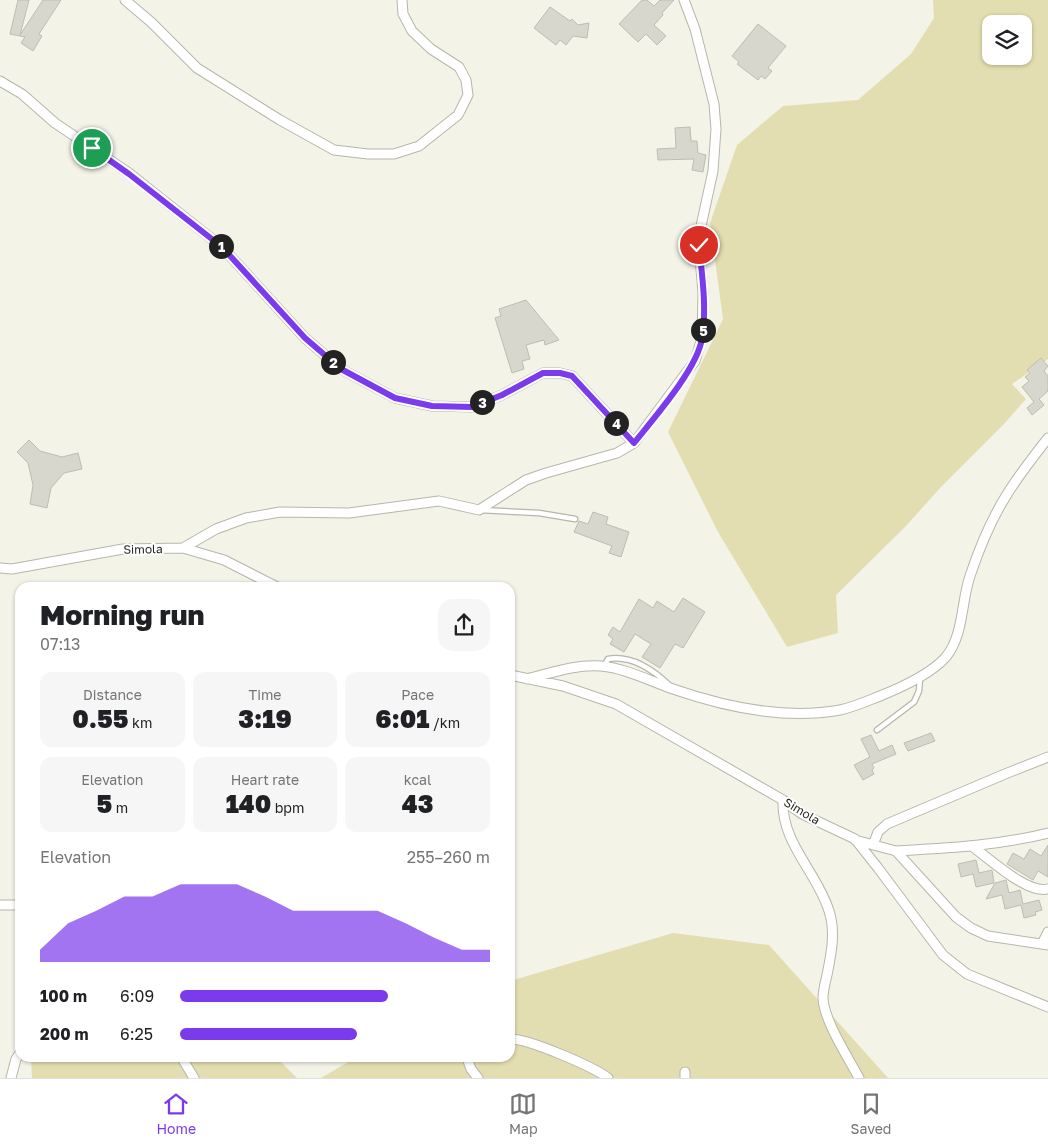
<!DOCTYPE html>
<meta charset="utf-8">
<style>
body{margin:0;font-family:"Golos Text",sans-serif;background:#f6f6f6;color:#202124;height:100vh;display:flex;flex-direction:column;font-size:19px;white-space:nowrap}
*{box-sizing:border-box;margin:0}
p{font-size:16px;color:#757577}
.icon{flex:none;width:28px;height:28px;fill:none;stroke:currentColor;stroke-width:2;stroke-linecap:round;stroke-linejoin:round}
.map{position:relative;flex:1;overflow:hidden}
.side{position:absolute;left:15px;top:582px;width:500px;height:480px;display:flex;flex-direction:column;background:#fff;border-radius:15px;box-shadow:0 1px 4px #0004}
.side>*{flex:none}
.tools{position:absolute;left:982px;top:15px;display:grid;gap:10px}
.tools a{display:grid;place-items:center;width:50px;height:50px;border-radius:10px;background:#fff;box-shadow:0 1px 4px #0004;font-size:25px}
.pin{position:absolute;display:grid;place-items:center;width:42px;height:42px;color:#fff;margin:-21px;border:2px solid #fff;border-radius:50%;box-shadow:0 1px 5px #0007}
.km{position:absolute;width:25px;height:25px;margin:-12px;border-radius:50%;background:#222;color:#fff;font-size:14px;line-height:25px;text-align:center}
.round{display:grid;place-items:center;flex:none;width:52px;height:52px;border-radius:15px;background:#f6f6f6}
.head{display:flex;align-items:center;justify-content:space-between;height:85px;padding:0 25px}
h1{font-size:28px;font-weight:800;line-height:38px}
.stats{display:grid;grid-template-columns:repeat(3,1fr);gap:8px;height:85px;padding:5px 25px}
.stats div{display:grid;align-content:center;border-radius:12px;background:#f6f6f6;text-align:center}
.stats b{font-size:25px;font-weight:800}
.stats small{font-size:14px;font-weight:400}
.stats p{font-size:14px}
.chart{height:140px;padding:10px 25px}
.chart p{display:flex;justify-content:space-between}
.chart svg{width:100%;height:90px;margin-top:5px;fill:#7c3aed;opacity:.7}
ul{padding:0 25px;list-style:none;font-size:16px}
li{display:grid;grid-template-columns:80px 60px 1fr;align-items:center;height:38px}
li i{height:12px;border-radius:6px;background:#7c3aed}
.dock{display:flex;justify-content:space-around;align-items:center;height:70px;border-top:1px solid #e0e0e0;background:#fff;font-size:14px;color:#757577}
.dock a{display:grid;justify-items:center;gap:2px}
.dock .current{color:#7c3aed}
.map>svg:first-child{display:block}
</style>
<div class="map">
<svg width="1048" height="1078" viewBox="0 0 1048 1078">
<rect width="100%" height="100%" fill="#f4f3e8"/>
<!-- green -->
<path fill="#e3deb1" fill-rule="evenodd" d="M933 0H1048V359L1012 384 1026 399 1004 424 941 487 905 527 836 595 838 633 787 647 718 532 668 432 723 319 710 223 737 145 783 106 858 100 911 54 934 18ZM991 24H1024V56H991Z
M673 933 769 945 888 1078H321L355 1058H510V981Z
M31 1058H277L297 1078H32Z"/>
<!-- building -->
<path fill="#d8d7cd" stroke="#bebdb3" d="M18 0H29L20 35 43 0H61L39 34 42 36 33 51 21 43 25 37 10 34Z
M642 0H647L654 6 660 0H674L662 13 663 15 654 25 666 36 657 45 646 34 638 42 619 24Z
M550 7 570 21 572 19 578 25 589 23 587 38 573 36 566 45 560 40 556 45 534 28Z
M758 24 786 46 768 68 772 71 765 79 761 76 758 80 737 64 739 62 732 56Z
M690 127 691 141H697L698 153 706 155 703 172 692 170 694 159 658 160 657 149 676 148 675 128Z
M526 300 559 340 545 345 544 340 526 345 530 359 522 361 524 369 512 373 495 318 501 316 499 309Z
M1041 358 1048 366 1044 371 1048 376V391L1039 399 1044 405 1032 415 1027 408 1034 402 1022 387 1029 381 1025 377 1030 373 1027 370Z
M29 440 40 451 62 457 78 453 82 469 64 473 51 488 47 508 30 504 33 485 28 463 17 452Z
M593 512 608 517 606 524 629 532 621 557 609 553 612 546 574 532 579 521 588 524Z
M683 598 705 612 683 648 675 644 660 668 642 657 651 644 635 634 624 652 610 644 613 639 608 635 613 627 620 632 639 599 653 608 657 601 674 612Z
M931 733 935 741 908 751 904 743Z
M871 735 879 751 892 745 896 754 872 764 874 768 872 770 874 774 863 780 854 765 870 757 861 739Z
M1048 845V877L1038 871 1033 880 1007 864 1013 853 1024 859 1030 849 1041 856Z
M976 860 979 873 992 870 994 883 976 887 973 874 961 877 958 864Z
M1006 880 1009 893 1020 890 1023 904 1039 900 1042 910 1035 912 1036 915 1024 918 1021 905 1005 909 1002 895 986 899 995 883Z"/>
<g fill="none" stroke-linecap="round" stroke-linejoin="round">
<!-- lane casing -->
<g stroke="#b7b6ac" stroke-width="7">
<path id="lane" d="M480 510 539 513 575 519
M604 666 608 659C630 655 652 669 668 684
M877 730 914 702 919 691 920 678"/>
</g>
<!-- street casing -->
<g stroke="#b7b6ac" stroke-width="11">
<path id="street" d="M125 0 151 22 197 68 280 120 334 150 368 154H394L419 146 458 115 468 95 466 80 459 67 431 49 412 31 403 14 402 0
M0 81 22 94 55 123 129 173 222 247 305 338 341 369 395 398 432 406 472 407 502 395 543 373H560L572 376 634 443
M183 548 216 529 246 518 280 512 349 513 439 501 479 510 526 480 546 473 617 453 634 443 695 361 702 338 703 293 699 245 701 226 713 171 716 129 714 104 695 29 684 0
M0 568 12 569 123 549 183 548 224 560 279 588
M510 675 563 686 616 704 783 800 802 814 855 839 878 868 943 955 967 974 1048 1007
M527 679C551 673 576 664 601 666 625 668 650 681 673 689 725 707 785 720 840 710 854 707 867 701 880 696 900 688 930 674 945 658 964 636 961 602 970 576 979 549 991 520 1006 496 1018 476 1033 457 1048 438
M783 800C781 843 817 872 829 911 836 932 831 955 827 975 825 983 823 991 823 998 824 1021 848 1057 859 1078
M855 840 896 851 956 917 971 928 988 936 1048 945
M873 845 878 832 887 824 1005 774 1048 757
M973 847C990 859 1027 894 1048 889
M896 851C949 848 996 846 1048 833
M0 905H20
M1042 944 1048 932
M510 1039C527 1038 594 1067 608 1078
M182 1058 194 1078
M467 1058 471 1069 478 1078
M685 1072V1078
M11 1078 16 1059 20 1053"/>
</g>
<!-- lane -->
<use href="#lane" stroke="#fff" stroke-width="4.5"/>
<!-- street -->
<use href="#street" stroke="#fff" stroke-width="9"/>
</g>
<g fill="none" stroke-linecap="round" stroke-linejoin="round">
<!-- route casing -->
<g stroke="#fff" stroke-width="10">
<path id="route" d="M92 148 129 174 222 247 305 338 341 369 395 398 432 406 472 407 502 395 543 373H560L572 376 634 443C654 418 698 368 702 338 707 308 702 275 699 245"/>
</g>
<!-- route -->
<use href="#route" stroke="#7c3aed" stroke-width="6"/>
</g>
<g text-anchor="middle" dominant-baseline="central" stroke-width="4" stroke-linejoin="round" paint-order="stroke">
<!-- street labels -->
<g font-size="12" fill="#262622" stroke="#fff">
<text transform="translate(143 549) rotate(-1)">Simola</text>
<text transform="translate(802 811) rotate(31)">Simola</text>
</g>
</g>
</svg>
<div class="tools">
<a><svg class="icon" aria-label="layers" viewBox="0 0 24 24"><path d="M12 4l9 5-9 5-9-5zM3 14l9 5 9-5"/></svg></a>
</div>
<div class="pin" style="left:92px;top:148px;background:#1e9e55"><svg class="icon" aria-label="arrive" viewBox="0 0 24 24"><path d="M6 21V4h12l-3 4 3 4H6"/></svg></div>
<div class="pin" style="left:699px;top:245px;background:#d93025"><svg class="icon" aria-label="check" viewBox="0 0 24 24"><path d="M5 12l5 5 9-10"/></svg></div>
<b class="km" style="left:221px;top:246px">1</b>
<b class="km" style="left:333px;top:362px">2</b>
<b class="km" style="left:482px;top:402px">3</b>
<b class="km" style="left:616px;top:423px">4</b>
<b class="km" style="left:703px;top:330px">5</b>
<section class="side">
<div class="head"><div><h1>Morning run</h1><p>07:13</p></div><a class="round"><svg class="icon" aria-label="share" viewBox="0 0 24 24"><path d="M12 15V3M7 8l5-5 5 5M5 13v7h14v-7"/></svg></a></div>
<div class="stats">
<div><p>Distance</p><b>0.55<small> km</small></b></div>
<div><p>Time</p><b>3:19</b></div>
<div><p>Pace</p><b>6:01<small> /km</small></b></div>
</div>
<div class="stats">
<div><p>Elevation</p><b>5<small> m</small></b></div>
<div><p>Heart rate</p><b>140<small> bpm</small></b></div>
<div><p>kcal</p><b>43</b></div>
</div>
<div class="chart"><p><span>Elevation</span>255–260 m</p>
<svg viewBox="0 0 160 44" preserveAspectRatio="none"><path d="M0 44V38L10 25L20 19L30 12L40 12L50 6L60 6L70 6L80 12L90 19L100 19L110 19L120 19L130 25L140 32L150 38L160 38V44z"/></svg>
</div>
<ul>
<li><b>100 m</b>6:09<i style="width:67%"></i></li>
<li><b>200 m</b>6:25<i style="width:57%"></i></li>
</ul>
</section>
</div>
<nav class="dock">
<a class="current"><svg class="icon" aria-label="home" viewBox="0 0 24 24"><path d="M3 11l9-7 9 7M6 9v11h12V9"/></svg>Home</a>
<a><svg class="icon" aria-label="map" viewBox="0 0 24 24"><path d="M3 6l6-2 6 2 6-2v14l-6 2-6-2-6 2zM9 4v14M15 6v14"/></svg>Map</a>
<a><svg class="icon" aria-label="saved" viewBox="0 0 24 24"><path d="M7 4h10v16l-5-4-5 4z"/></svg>Saved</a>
</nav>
